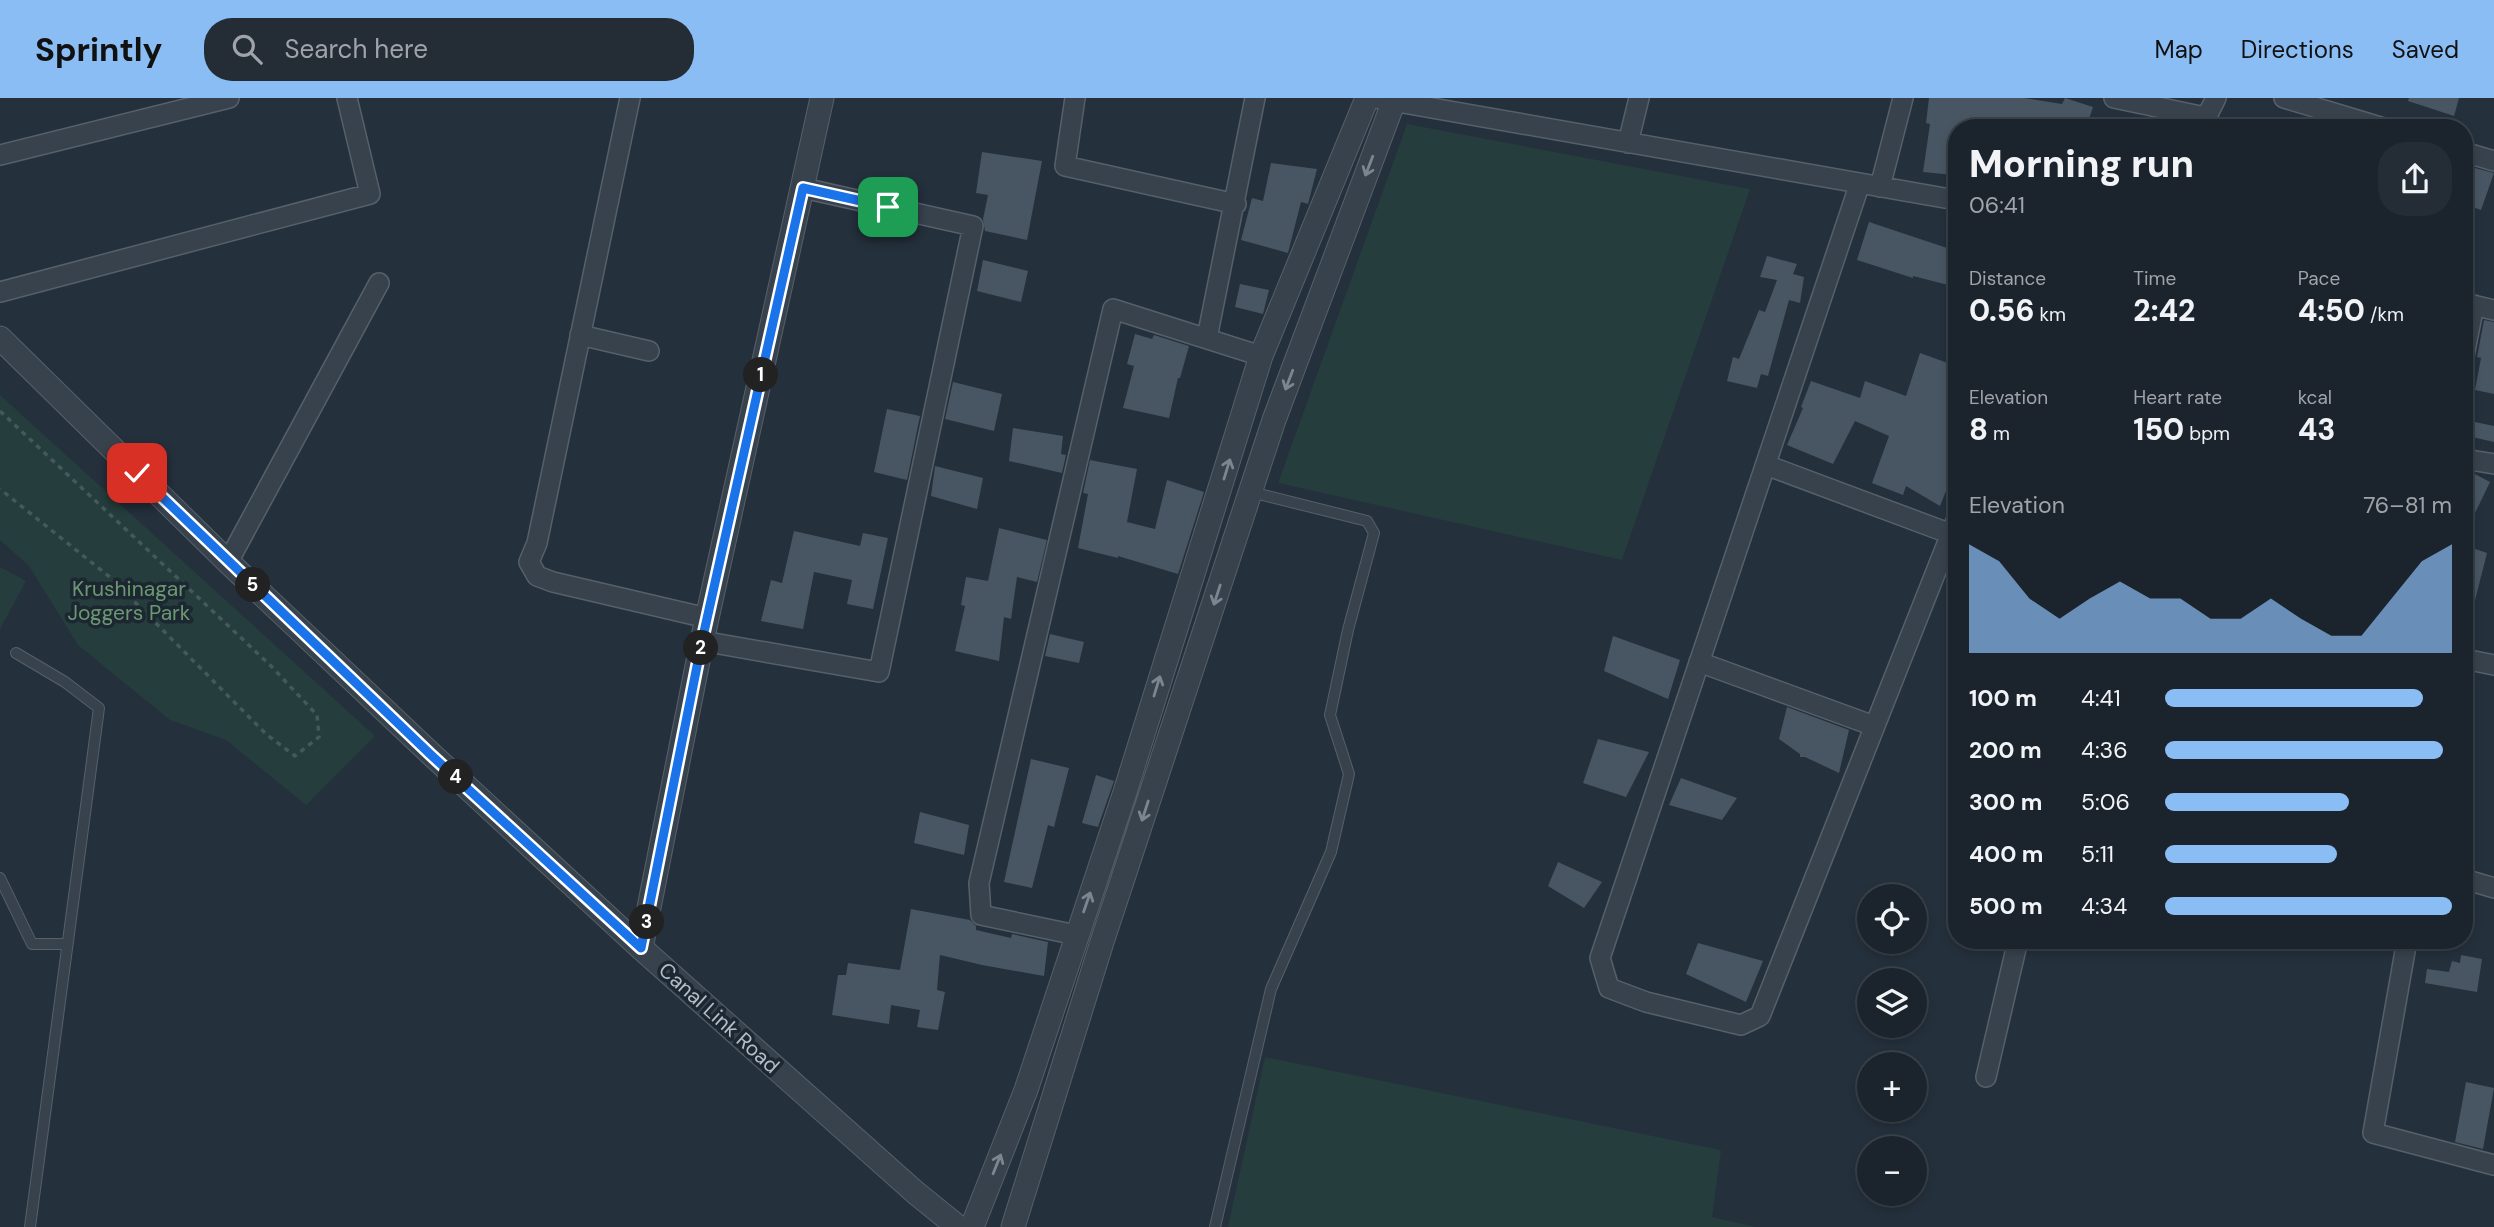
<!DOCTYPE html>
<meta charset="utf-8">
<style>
body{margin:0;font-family:"DM Sans",sans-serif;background:#242c35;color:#f1f3f6;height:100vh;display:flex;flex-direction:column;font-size:26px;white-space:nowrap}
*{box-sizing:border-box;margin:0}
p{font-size:23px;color:#a0a4aa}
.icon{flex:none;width:38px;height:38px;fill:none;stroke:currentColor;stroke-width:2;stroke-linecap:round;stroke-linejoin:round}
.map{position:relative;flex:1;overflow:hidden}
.side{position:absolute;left:1948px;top:21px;width:525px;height:830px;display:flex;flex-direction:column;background:#1b242d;border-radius:28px;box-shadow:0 4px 10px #0003,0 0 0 2px #394149}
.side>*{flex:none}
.controls{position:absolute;left:1857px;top:786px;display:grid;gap:14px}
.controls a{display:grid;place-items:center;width:70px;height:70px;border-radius:50%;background:#1b242d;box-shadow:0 4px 10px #0003,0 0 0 2px #394149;font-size:35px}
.pin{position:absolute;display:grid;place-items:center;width:60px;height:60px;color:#fff;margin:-30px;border-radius:14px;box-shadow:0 4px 10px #0006}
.km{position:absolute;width:35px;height:35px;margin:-18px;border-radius:50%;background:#222;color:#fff;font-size:19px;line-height:35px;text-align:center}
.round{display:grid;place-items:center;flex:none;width:74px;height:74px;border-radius:28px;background:#242c35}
.headline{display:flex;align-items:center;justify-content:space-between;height:119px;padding:0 21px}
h1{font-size:38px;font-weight:800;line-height:52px}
.stats{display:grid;grid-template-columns:repeat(3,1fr);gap:10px;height:119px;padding:7px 21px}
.stats div{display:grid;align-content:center}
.stats b{font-size:30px;font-weight:800}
.stats small{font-size:19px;font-weight:400}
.stats p{font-size:19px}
.chart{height:196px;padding:14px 21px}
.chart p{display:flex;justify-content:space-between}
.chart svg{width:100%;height:126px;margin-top:7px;fill:#8bbdf5;opacity:.7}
ul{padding:0 21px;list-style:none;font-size:23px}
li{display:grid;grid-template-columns:112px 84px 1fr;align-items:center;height:52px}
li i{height:18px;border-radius:9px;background:#8bbdf5}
header{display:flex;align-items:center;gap:42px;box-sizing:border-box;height:98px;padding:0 35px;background:#8bbdf5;color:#111}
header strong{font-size:33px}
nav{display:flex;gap:38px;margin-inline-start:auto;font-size:24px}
.search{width:490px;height:63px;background:#242c35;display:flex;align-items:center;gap:18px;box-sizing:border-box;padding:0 24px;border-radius:28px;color:#a0a4aa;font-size:26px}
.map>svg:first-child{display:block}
</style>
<header>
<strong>Sprintly</strong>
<div class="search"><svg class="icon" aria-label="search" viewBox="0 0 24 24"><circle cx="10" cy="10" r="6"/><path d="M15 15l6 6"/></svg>Search here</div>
<nav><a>Map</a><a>Directions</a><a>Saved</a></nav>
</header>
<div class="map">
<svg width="2494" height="1129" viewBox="0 0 2494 1129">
<rect width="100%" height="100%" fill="#24303c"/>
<!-- green -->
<path fill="#263d3d" d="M1407 26 1750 91 1622 462 1278 385Z
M0 297 375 638 306 707 226 642 170 622 78 547 29 468 0 442Z
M0 469 26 483 0 531Z
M1265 959 1721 1052 1712 1119 1756 1129H1228Z"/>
<!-- building -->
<path fill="#485663" d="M1929 0H2024L2062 6 2065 0 2093 9 2086 30 1956 29 1954 77 1923 74 1930 26 1926 25Z
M2409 0H2459L2454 18 2408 3Z
M982 54 1042 63 1027 142 985 133 983 121 988 97 976 95Z
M1271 65 1317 71 1308 106 1301 104 1288 155 1241 142 1252 100 1263 103Z
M2467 68 2494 75 2481 112 2464 106V78Z
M1869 124 1956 153V173L1952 188 1913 178V180L1857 162Z
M1767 158 1797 166 1793 176 1804 179 1800 205 1789 202 1768 278 1761 276 1757 290 1727 283 1733 259 1739 261 1759 212 1765 214 1777 182 1760 179Z
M983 162 1028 173 1021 204 977 193Z
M1240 186 1269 192 1263 216 1235 209Z
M2484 222 2494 224V296L2475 292 2481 260 2477 259Z
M1135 236 1152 241 1154 237 1189 248 1180 280H1178L1169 320 1123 310 1134 268 1127 266Z
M1920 255 1956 268V301L1946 331 1956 335V368L1940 408 1906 388 1903 397 1872 385 1889 338 1855 323 1833 366 1787 347 1803 310 1801 309 1811 283 1860 300 1865 283 1906 298Z
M953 284 1002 296 994 333 945 321Z
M887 311 920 318 907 382 874 374Z
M2475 324 2494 328V344L2472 339Z
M1013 330 1063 338 1061 356 1066 357 1062 375 1009 363Z
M1090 362 1137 371 1127 424 1155 431 1167 382 1204 394 1178 476 1118 458V460L1078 450 1088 396 1083 395Z
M935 368 983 380 977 411 931 398Z
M2464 373 2473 375 2490 384 2464 438Z
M999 430 1047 442 1037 484 1017 479 1011 521 1004 519 999 563 955 553 965 508 961 507 966 479 988 483Z
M794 433 860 448 863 435 888 440 873 511 847 506 852 482 814 474 803 531 761 523 771 482 782 485Z
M2464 447 2487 455 2469 526 2464 525Z
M1050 536 1084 544 1079 565 1045 558Z
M1613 538 1680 562 1668 601 1604 573Z
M1787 609 1849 632 1839 675 1805 659H1800V656L1779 641Z
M1598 641 1649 654 1626 699 1583 685Z
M1031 661 1069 670 1054 729 1048 727 1032 790 1004 784Z
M1096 677 1114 683 1098 729 1082 725Z
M1681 680 1737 700 1722 722 1669 707Z
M920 714 969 727 964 757 914 745Z
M1558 764 1602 784 1584 810 1548 788Z
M911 811 970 822 976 828V832L1011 840 1012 836 1048 844 1044 878 982 867 940 857 937 892 945 894 938 932 917 929 920 912 891 907 889 926 832 917 838 877H846L848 865 900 872Z
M1698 845 1763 863 1746 904 1686 876Z
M2461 857 2482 861 2477 894 2425 885 2427 871 2449 874 2452 863 2460 865Z
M2466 984 2494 990 2483 1051 2455 1044Z"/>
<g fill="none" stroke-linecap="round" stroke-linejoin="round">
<!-- service casing -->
<g stroke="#56606a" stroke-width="12">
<path id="service" d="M16 555 65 584 99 610 30 1129
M0 780 32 846H67
M1215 1129 1271 891 1331 754 1349 676 1330 617 1348 532 1374 435 1367 423 1251 394"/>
</g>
<!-- minor casing -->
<g stroke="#56606a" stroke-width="22">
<path id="minor" d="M630 0 537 445 529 464 537 478 553 484 707 520
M1075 0 1065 68 1236 106
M1375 0 1956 102
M2114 0 2205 19
M2284 0 2384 30
M2201 30 2216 0
M1628 45 1639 0
M2464 54 2494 63
M0 57 229 0
M1860 85 1600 860 1609 890 1646 904 1741 927 1760 918 1956 423
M1880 89 1903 0
M0 194 370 96 347 0
M2464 205 2494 212
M580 237 649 253
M1207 240 1255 0
M2464 258 2474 207
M2464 361 2494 366
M1766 367 1951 436
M228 464 379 185
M702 543 879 574 973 128 803 90
M2464 561 2494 567
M1699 564 1874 628
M2464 781 2494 790
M1076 837 981 817 979 785 1113 211 1261 258
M2407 842 2373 1035 2494 1067
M1986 979 2018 842"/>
</g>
<!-- tertiary casing -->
<g stroke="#56606a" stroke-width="25">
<path id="tertiary" d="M0 240 228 464 431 656 641 850 916 1095 958 1129
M641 850 702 543 822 0
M972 1129 1026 992 1125 694 1261 258 1367 0
M1013 1129 1102 844 1274 322 1395 0"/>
</g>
<!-- path -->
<path stroke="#44595a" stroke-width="3.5" stroke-dasharray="5 5" stroke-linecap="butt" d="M0 313 271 568 317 617 319 639 295 658 266 636 111 480 0 391"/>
<!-- service -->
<use href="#service" stroke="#38424d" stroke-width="10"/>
<!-- minor -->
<use href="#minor" stroke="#38424d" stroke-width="19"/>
<!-- tertiary -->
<use href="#tertiary" stroke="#38424d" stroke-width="23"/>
</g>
<!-- one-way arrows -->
<defs><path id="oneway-shaft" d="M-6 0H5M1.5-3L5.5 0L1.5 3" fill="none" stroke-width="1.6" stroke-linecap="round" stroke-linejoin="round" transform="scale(1.75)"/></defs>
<g stroke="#7c8691">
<use href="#oneway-shaft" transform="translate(1369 68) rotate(111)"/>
<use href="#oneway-shaft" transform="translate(1289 282) rotate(111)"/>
<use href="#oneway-shaft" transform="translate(1227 371) rotate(-73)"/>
<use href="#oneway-shaft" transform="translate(1217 497) rotate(108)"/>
<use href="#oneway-shaft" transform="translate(1157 588) rotate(-73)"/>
<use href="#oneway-shaft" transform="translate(1145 713) rotate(108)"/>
<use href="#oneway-shaft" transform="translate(1087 804) rotate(-71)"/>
<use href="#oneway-shaft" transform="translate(997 1066) rotate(-68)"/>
</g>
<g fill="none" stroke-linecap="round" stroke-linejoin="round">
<!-- route casing -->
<g stroke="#fff" stroke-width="14">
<path id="route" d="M137 375 430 656 641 850 702 543 803 90 888 109"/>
</g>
<!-- route -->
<use href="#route" stroke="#1a73e8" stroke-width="9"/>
</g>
<g text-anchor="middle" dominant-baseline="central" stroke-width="7" stroke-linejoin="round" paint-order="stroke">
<!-- park labels -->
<g font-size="21" fill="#6b9872" stroke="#1d2731">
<text x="129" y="491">Krushinagar<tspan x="129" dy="24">Joggers Park</tspan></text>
</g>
<!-- street labels -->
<g font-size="21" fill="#b3bdc8" stroke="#1d2731">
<text transform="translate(719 920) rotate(42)">Canal Link Road</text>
</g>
</g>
</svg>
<div class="controls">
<a><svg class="icon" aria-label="locate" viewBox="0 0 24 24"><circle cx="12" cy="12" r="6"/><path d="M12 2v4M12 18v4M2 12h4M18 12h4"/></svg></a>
<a><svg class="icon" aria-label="layers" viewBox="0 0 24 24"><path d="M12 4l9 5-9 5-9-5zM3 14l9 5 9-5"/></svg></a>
<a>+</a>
<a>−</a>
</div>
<div class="pin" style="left:888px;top:109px;background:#1e9e55"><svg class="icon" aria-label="arrive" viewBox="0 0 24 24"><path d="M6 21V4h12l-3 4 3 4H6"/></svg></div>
<div class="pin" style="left:137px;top:375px;background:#d93025"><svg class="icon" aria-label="check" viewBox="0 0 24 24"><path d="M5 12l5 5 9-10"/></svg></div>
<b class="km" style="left:761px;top:277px">1</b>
<b class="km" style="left:701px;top:550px">2</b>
<b class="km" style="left:647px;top:824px">3</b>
<b class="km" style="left:456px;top:679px">4</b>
<b class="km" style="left:253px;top:487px">5</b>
<section class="side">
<div class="headline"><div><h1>Morning run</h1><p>06:41</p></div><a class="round"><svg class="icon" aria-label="share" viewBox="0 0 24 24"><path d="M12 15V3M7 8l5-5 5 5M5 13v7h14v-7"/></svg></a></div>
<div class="stats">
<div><p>Distance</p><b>0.56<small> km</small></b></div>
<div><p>Time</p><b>2:42</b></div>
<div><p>Pace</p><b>4:50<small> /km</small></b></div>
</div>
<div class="stats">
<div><p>Elevation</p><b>8<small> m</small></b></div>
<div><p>Heart rate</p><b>150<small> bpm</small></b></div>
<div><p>kcal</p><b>43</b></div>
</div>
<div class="chart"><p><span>Elevation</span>76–81 m</p>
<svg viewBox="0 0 160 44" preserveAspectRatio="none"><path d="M0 44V6L10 12L20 25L30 32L40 25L50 19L60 25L70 25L80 32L90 32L100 25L110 32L120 38L130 38L140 25L150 12L160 6V44z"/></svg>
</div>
<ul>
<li><b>100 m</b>4:41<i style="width:90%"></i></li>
<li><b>200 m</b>4:36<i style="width:97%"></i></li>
<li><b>300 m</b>5:06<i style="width:64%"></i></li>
<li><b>400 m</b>5:11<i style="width:60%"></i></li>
<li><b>500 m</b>4:34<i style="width:100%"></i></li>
</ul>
</section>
</div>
